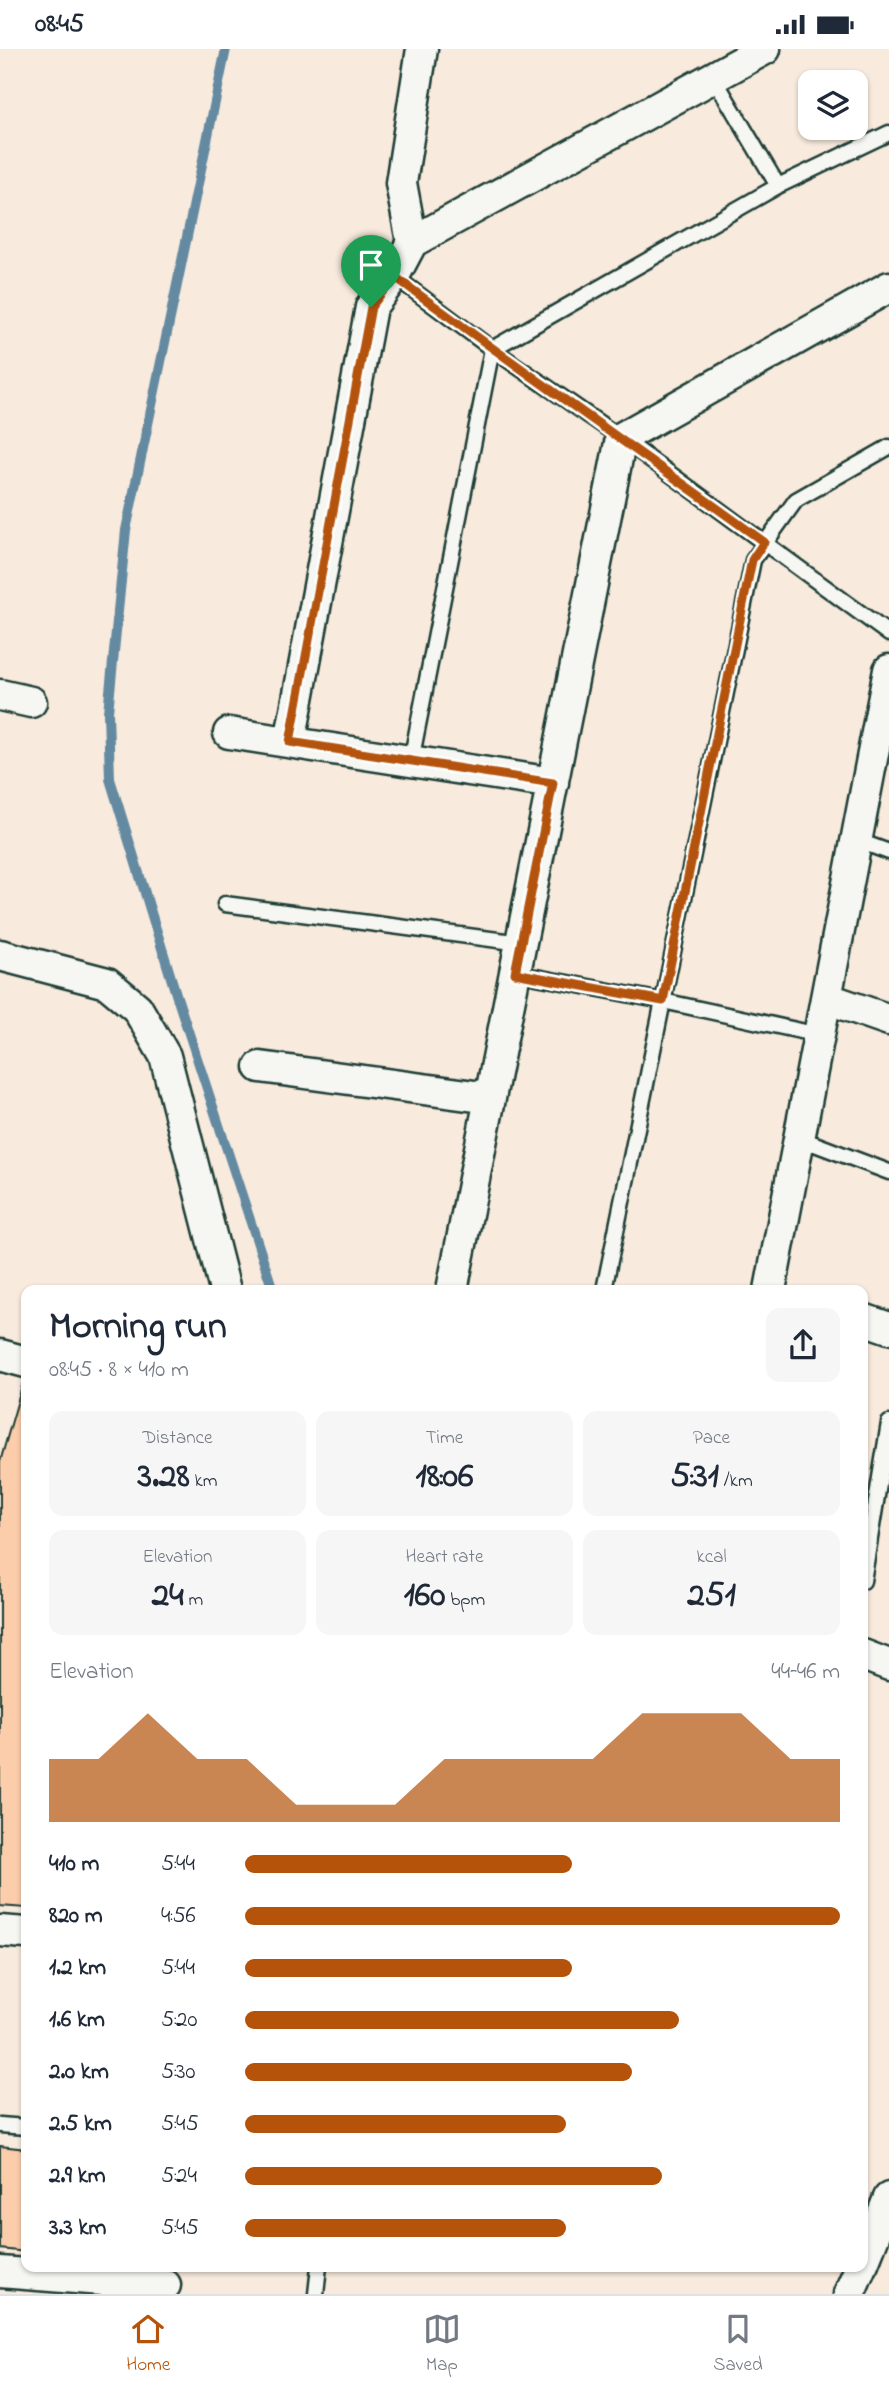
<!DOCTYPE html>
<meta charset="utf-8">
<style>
body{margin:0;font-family:"Indie Flower",sans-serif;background:#f6f6f7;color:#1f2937;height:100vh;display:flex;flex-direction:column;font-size:26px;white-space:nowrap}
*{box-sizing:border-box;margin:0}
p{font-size:23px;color:#747a83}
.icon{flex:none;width:38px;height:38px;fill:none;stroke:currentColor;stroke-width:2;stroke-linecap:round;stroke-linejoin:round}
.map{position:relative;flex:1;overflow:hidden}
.side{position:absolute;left:21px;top:1236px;width:847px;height:987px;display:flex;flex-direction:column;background:#fff;border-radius:14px;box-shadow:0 2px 5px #0004}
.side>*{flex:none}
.fabs{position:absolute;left:798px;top:21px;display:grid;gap:14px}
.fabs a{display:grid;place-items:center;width:70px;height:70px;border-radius:14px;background:#fff;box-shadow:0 2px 5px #0004;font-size:35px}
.pin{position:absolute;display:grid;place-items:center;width:60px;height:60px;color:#fff;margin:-72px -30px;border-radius:50% 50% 50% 0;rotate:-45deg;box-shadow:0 0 7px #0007}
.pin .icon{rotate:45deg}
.round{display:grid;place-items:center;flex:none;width:74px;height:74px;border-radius:14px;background:#f6f6f7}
.summary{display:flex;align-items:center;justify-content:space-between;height:119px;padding:0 28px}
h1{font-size:38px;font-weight:700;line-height:52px}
.figures{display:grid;grid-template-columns:repeat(3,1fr);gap:10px;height:119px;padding:7px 28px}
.figures div{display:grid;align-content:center;border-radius:14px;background:#f6f6f7;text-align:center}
.figures b{font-size:35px;font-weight:700}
.figures small{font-size:19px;font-weight:400}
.figures p{font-size:19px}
.chart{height:196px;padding:14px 28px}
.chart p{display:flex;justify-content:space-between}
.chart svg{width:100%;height:126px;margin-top:7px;fill:#b45309;opacity:.7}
ul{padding:0 28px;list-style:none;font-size:23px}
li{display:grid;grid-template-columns:112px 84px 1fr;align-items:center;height:52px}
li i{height:18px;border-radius:9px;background:#b45309}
.status{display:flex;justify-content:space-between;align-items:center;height:49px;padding:0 35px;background:#fff;direction:ltr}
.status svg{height:19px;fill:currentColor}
.dock{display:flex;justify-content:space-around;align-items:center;height:98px;border-top:2px solid #e0e1e3;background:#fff;font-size:19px;color:#747a83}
.dock a{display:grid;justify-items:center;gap:4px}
.dock .on{color:#b45309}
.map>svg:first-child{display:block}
</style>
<div class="status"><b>08:45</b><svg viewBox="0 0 49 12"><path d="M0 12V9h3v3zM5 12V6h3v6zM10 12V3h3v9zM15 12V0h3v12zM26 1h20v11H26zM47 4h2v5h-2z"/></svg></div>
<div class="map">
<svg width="889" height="2245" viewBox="0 0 889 2245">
<rect width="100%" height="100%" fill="#f8eadd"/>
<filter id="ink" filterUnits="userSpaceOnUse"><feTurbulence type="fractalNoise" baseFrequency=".0143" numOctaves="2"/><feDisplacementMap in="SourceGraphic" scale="14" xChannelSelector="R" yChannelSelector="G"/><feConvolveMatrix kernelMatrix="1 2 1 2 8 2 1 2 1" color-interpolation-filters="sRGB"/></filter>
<g filter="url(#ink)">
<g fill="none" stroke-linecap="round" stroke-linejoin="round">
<!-- stream -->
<path stroke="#638aa1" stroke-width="10" d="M226 0 126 481 108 663 110 730 176 945 273 1241"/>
</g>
<!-- building -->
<path fill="#fccdab" stroke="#1f3d34" stroke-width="2" d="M23 1334 26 1335V1859L0 1857V1413Z
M0 2097 26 2100V2203L0 2200Z"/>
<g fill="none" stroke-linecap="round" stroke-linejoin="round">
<!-- service casing -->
<g stroke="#1f3d34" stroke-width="19">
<path id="service" d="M714 29 778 137
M394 227 492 300 621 389 889 585
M411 712 492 300 778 137 889 84
M856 791 889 803
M225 855 521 894
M515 924 663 952 819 986
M799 1089 889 1123
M604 1241 753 511 796 451 889 398
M863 1532 889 1374
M0 2076 26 2078
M316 2245 319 2217"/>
</g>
<!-- minor casing -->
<g stroke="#1f3d34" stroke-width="35">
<path id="minor" d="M412 193 765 0
M0 646 31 653
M229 684 553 734
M290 693 371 258 394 227 412 193 401 134 422 0
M0 906 107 934 137 959 165 1007 225 1241
M826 949 889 971
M260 1018 490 1049
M452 1241 621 389 889 238
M770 1241 889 621
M863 1270 889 1279
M0 1306 26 1313
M863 1606 889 1616
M0 1882 26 1884
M863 2214 889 2149
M0 2223 165 2236
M849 2245 861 2217"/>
</g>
<!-- service -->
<use href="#service" stroke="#f6f6f2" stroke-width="14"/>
<!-- minor -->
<use href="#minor" stroke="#f6f6f2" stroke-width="30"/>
</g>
</g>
<g fill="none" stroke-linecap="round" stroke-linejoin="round" filter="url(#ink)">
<!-- route casing -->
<g stroke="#fff" stroke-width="14">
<path id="route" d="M394 227C516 318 641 404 764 493L752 511 663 952 515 924 553 734 290 693 371 258Z"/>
</g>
<!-- route -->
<use href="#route" stroke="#b45309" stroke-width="9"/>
</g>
</svg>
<div class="fabs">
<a><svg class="icon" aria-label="layers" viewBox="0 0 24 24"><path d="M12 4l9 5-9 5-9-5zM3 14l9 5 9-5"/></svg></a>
</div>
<div class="pin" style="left:371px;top:258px;background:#1e9e55"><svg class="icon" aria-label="arrive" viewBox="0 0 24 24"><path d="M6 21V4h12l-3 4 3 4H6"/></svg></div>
<section class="side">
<div class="summary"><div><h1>Morning run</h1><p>08:45 · 8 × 410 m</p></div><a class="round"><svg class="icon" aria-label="share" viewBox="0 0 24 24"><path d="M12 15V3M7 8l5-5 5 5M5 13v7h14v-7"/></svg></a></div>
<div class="figures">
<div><p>Distance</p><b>3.28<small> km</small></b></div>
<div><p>Time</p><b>18:06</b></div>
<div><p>Pace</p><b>5:31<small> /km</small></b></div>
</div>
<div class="figures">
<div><p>Elevation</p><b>24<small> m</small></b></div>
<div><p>Heart rate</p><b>160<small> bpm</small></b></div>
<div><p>kcal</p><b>251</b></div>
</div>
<div class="chart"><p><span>Elevation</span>44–46 m</p>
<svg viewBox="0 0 160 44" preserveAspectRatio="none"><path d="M0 44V22L10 22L20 6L30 22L40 22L50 38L60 38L70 38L80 22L90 22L100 22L110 22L120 6L130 6L140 6L150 22L160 22V44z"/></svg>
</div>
<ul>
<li><b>410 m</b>5:44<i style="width:55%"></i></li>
<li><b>820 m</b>4:56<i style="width:100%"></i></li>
<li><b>1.2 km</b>5:44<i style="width:55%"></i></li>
<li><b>1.6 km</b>5:20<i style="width:73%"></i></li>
<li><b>2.0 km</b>5:30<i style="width:65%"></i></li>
<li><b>2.5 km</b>5:45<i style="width:54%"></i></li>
<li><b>2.9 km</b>5:24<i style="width:70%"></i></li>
<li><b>3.3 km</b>5:45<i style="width:54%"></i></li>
</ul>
</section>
</div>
<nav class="dock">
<a class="on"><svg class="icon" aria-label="home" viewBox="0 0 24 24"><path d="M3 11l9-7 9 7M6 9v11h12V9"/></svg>Home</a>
<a><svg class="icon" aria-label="map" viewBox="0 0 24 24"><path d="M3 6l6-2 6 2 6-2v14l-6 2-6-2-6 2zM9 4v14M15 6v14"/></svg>Map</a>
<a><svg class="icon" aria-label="saved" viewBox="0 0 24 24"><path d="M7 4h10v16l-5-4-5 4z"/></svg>Saved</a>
</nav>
